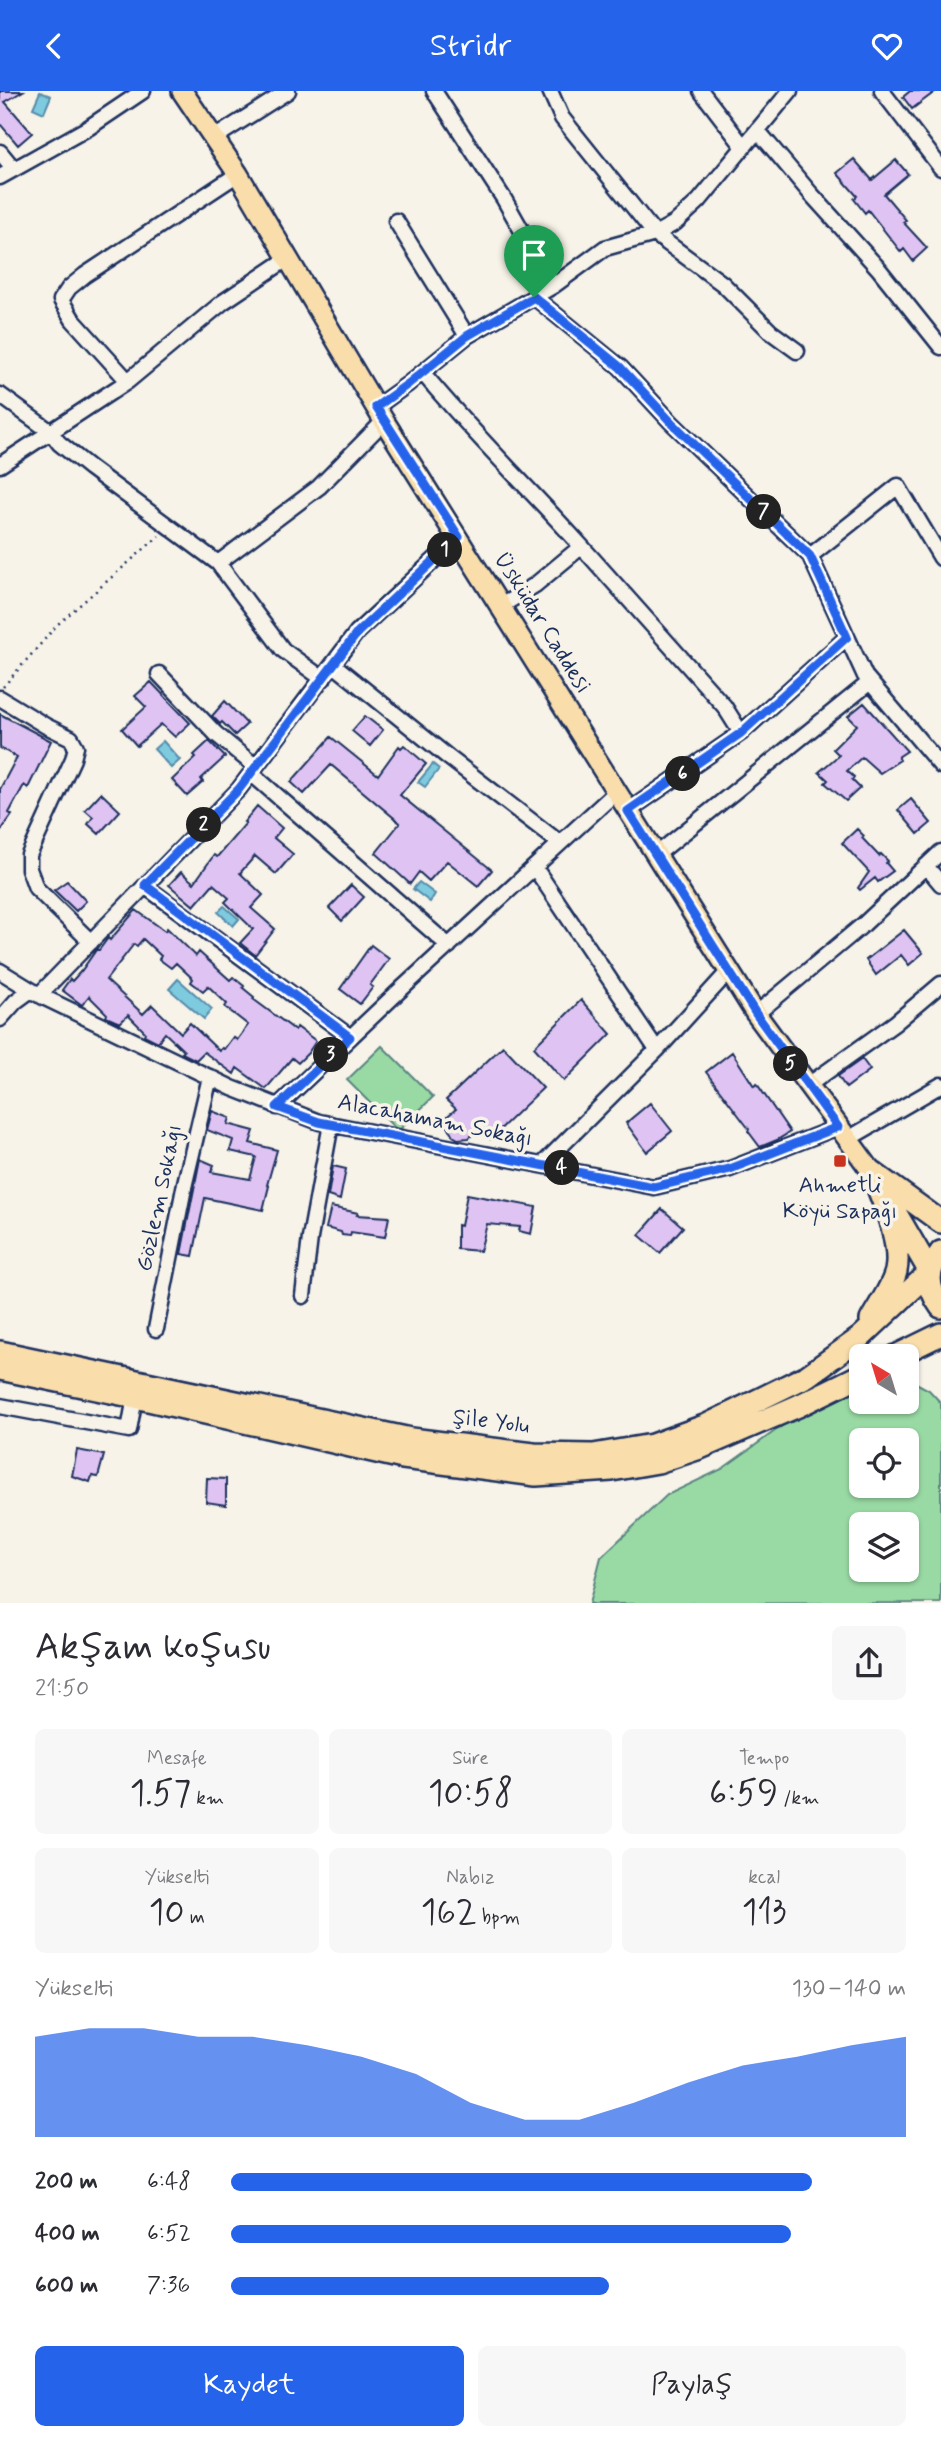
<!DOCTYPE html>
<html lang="tr">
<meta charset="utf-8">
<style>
body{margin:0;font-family:Mynerve,sans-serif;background:#f7f7f7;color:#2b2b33;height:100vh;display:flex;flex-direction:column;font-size:26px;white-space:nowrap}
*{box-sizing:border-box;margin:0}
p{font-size:23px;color:#7c7c81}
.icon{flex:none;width:38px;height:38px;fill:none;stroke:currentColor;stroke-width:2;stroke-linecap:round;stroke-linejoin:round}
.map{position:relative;height:1512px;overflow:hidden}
.details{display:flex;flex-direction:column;background:#fff;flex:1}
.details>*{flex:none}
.needle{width:46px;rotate:322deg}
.fabs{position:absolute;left:849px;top:1253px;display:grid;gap:14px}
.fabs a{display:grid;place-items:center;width:70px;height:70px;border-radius:10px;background:#fff;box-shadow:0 2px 5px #0004;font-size:35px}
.pin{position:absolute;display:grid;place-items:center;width:60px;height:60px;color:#fff;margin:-72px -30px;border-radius:50% 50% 50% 0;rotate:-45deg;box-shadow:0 0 7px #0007}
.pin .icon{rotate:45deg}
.km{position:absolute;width:35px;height:35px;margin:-18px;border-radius:50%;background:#222;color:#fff;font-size:19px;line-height:35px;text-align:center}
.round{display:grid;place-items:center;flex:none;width:74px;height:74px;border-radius:10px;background:#f7f7f7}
.head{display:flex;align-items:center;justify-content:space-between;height:119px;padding:0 35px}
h1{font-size:38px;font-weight:600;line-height:52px}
.metrics{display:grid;grid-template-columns:repeat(3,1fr);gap:10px;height:119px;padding:7px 35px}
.metrics div{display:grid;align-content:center;border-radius:10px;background:#f7f7f7;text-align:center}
.metrics b{font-size:35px;font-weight:600}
.metrics small{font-size:19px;font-weight:400}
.metrics p{font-size:19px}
.chart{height:196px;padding:14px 35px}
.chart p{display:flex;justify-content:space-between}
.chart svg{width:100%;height:126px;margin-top:7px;fill:#2563eb;opacity:.7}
.cta{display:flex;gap:14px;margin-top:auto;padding:14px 35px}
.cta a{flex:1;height:80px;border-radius:10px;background:#2563eb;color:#fff;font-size:28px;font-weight:600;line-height:80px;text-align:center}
.cta a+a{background:#f7f7f7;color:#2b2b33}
ul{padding:0 35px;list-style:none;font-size:23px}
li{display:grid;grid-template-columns:112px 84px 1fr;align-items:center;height:52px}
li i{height:18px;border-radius:9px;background:#2563eb}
header{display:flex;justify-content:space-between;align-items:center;height:91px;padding:0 35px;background:#2563eb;color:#fff;font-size:32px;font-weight:600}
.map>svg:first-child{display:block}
</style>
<header><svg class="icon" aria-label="back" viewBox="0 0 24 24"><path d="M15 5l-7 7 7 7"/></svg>Stridr<svg class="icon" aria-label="heart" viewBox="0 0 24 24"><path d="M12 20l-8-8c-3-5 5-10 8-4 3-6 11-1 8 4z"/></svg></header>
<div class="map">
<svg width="941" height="1513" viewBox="0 0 941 1513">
<rect width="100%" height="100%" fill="#f7f3e8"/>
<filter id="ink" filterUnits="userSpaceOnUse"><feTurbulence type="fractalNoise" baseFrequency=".0143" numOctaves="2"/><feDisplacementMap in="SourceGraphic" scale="14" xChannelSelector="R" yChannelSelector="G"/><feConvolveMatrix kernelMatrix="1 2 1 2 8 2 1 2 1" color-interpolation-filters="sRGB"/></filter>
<g filter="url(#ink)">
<!-- green -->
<path fill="#99daa4" stroke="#5a8481" stroke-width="2" fill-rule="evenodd" d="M382 955 433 1006 398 1040 347 989Z
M861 1287V1311H906L907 1287 929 1299 941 1312V1512L589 1513 601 1466 667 1404 722 1378 810 1315ZM861 1349H906V1395H861ZM861 1433H906V1479H861Z"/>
<!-- water -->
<path fill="#7ecade" stroke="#568cab" stroke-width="2" d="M40 1 51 5 44 22 33 17Z
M163 650 180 669 171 677 154 658Z
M433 673 439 678 425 696 418 691Z
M419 791 435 803 430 811 413 798Z
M224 815 239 828 233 835 218 821Z
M178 888 212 918 204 928 169 898Z"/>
<!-- building -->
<path fill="#dfc4f3" stroke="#1b2f5e" stroke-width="2" fill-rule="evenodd" d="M0 0H23L5 11 32 42 18 54 0 33Z
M910 0H936L912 18 903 6Z
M854 68 872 89 896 69 908 83 884 103 906 129 903 131 927 157 913 170 904 158 901 161 868 119 865 122 854 108 857 105 837 82Z
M151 591 190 632 175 646 161 633 137 655 122 638 146 616 135 605Z
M225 610 247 633 235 644 222 631 220 633 212 625Z
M864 612 907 660 898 666 900 669 880 682 862 666 847 680 854 686 852 689 860 697 846 710 825 692 828 689 819 681 839 664 833 658 857 634 848 625Z
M0 623 51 650 28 697 24 694 9 722 12 724 0 741V698L17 666 0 657Z
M365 625 383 639 370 655 352 640Z
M331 646 378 684 399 655 401 657 404 654 426 673 400 704 492 779 478 795 447 770 429 790 419 781 410 793 376 762 400 732 331 674 304 703 291 691Z
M209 650 225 666 201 688 203 691 187 705 172 689 196 666 194 664Z
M101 702 120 720 99 743 88 733 93 726 85 719Z
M911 708 931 732 918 743 898 719Z
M257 715 282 737 274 747 293 763 276 783 255 765 240 782 263 804 251 817 275 838 255 864 240 852 253 838 225 811 229 807 213 793 194 815 169 794 181 781 194 792 214 764 217 766 246 732 244 731Z
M857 738 864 745 862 747 879 765 881 763 888 770 886 772 893 780 878 791 875 787 860 799 858 797 869 781 842 752Z
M67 790 86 810 76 820 54 799Z
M351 794 364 806 342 830 329 817Z
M136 819 165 840 167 837 196 865 199 861 230 889 233 886 244 895 243 897 254 906 253 908 295 939 297 936 316 950 308 962 298 972 292 967 266 998 237 977 234 983 204 961 196 969 182 962 184 960 165 942 158 951 144 944 145 941 128 924 120 932 106 926 107 923 89 905 82 914 62 899 70 888 72 890 82 879 96 859H99L108 847 110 849ZM143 848 161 865 159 868 171 877 176 872 193 888 191 891 203 900 208 895 227 913 225 916 248 934 237 949 233 946 224 958 222 957 219 960 190 932 181 942 152 914 143 923 106 889 134 853 137 855Z
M904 839 923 862 909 874 901 864 876 884 866 869Z
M371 854 389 868 370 894 373 896 360 913 340 898Z
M581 909 611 943 564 990 534 956Z
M503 955 543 997 490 1048 479 1037 469 1047 458 1048 453 1045 444 1028 456 1018 446 1009Z
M732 961 754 995 757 993 790 1041 777 1049 760 1056 748 1040 749 1038 706 981Z
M862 968 870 979 846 997 838 985Z
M650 1012 672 1040 647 1061 626 1032Z
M212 1020 230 1027 228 1033 254 1040 250 1052 277 1059 267 1094 269 1095 263 1119 205 1107 193 1165 181 1163 200 1068 214 1074 211 1081 250 1088 256 1066 230 1060 233 1049 207 1039Z
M333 1075 346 1078 340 1109 328 1105Z
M467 1103 536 1116 531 1143 519 1140 520 1136 487 1133 480 1160 457 1158V1134L461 1135Z
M331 1116 358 1122 357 1124 389 1126 385 1146 351 1141 350 1145 342 1144 341 1141 326 1137Z
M662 1118 683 1136 660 1162 639 1144Z
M77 1359 104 1364 98 1386 92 1385 90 1391 72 1385Z
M207 1387 226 1388V1414L206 1411Z"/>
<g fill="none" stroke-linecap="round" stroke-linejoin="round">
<!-- minor casing -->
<g stroke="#1b2f5e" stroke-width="19">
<path id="minor" d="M434 0 504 108 553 195
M550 0 562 27 655 143 723 193 771 241 797 260
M701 0 743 55
M882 0 941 77
M758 40 811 103 878 177 941 256
M214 47 288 0
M0 61 14 78
M0 86 88 37 143 0
M396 130 467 245
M534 206 620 276 671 331 810 465 865 585 941 675
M423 282C473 343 530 398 583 457
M128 290 73 229 61 209 69 197 85 184 238 83
M0 304 51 341 59 352 90 377 218 472 283 559 323 588
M376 316 408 293 467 245 553 195 605 157 655 143 675 132 699 110 790 0
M0 374 128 290 223 211 287 168
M810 465 898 395 941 467
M218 472 319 396 384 330
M501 515 535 494 576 460 583 457 724 615 741 642
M334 574 448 666 560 752
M159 583 216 643 256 676
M0 607 46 635 71 647 76 656 73 668 29 764V778L36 797 91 851
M251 682 449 855
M628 720 741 642 847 546
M656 764 870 591
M926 775 941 793
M535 777 657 959
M145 795 350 946
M0 880 39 904 232 997 319 1031 654 1096 730 1078 838 1036
M39 904 239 698 357 541 459 446
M756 923 864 833 941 761
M0 928 16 910 31 899
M807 995 895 932 941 893
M277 1016 397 902 616 701
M848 1048 941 994
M543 1073 657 959 729 880
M303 1205 310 1147 331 1033
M156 1238 185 1092 210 986
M0 1315 129 1339 135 1306"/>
</g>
<!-- major casing -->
<g stroke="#1b2f5e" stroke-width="24">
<path id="major" d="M182 0 238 83 384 330 756 923 872 1081"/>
</g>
<!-- highway casing -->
<g stroke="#1b2f5e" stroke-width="26">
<path id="highway" d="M872 1081 941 1131
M894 1119 930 1181
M941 1161C926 1180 927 1197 941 1216
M871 1229C879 1214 892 1197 896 1180 902 1151 882 1109 872 1081
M0 1261 411 1348 534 1363 593 1364 652 1354 707 1334 807 1285 861 1246 930 1181
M896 1265 941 1243
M0 1278 135 1306 403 1367 536 1384 612 1379 658 1371 700 1357 798 1315 861 1284"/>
</g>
<!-- path -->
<path stroke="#1b2f5e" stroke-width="2.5" stroke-dasharray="2 5" stroke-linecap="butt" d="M3 596 58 533 159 445"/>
<!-- minor -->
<use href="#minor" stroke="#f7f3e8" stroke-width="14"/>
<!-- major -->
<use href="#major" stroke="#f9deab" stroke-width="19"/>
<!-- highway -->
<use href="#highway" stroke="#f9deab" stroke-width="21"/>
</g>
</g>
<g fill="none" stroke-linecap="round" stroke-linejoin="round" filter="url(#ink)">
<!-- route casing -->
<g stroke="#fff" stroke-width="14">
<path id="route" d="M534 206 620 276 671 331 810 465 847 546 741 642 628 720 756 923 838 1036 730 1078 654 1096 319 1031 277 1016 350 946 145 794 239 698 358 541 459 446 376 316 408 293 467 245Z"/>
</g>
<!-- route -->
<use href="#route" stroke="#2563eb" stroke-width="9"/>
</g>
<!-- markers -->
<rect fill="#c8321e" stroke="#f7f3e8" stroke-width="2.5" x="833" y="1063" width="14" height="14" rx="3.5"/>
<g text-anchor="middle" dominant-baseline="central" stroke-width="7" stroke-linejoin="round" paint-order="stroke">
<!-- street labels -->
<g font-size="23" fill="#1b2f5e" stroke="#f7f3e8">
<text transform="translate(542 532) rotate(58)">Üsküdar Caddesi</text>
<text transform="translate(435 1030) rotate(11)">Alacahamam Sokağı</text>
<text transform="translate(160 1107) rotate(-78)">Gözlem Sokağı</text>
<text transform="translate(491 1331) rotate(7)">Şile Yolu</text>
</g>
<!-- poi labels -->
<g font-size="23" fill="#1b2f5e" stroke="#f7f3e8">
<text x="840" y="1095">Ahmetli<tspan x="840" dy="26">Köyü Sapağı</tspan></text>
</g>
</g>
</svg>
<div class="fabs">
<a><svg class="needle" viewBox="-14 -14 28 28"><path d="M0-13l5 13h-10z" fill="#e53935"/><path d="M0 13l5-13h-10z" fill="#7c7c81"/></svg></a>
<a><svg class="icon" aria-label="locate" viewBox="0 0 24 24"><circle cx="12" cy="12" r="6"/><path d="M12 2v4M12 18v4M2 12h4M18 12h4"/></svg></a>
<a><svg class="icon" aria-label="layers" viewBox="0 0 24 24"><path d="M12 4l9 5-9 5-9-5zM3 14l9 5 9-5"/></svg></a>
</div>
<div class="pin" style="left:534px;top:206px;background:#1e9e55"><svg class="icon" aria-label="arrive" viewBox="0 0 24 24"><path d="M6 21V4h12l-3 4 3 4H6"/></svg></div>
<b class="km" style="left:445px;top:459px">1</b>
<b class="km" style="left:204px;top:734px">2</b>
<b class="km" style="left:331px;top:964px">3</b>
<b class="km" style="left:562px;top:1077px">4</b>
<b class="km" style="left:791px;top:973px">5</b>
<b class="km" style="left:683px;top:683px">6</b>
<b class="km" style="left:764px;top:421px">7</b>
</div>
<section class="details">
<div class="head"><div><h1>Akşam koşusu</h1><p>21:50</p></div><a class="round"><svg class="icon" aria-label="share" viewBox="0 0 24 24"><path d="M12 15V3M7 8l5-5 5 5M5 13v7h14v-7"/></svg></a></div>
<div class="metrics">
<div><p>Mesafe</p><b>1.57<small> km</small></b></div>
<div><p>Süre</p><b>10:58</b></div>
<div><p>Tempo</p><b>6:59<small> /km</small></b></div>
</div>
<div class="metrics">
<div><p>Yükselti</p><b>10<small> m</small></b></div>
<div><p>Nabız</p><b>162<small> bpm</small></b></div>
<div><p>kcal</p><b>113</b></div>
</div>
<div class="chart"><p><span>Yükselti</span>130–140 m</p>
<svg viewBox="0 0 160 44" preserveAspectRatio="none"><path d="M0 44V9L10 6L20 6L30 9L40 9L50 12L60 16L70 22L80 32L90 38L100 38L110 32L120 25L130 19L140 16L150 12L160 9V44z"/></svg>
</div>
<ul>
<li><b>200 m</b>6:48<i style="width:86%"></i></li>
<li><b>400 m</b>6:52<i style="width:83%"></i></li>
<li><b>600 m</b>7:36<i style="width:56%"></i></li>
</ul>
<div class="cta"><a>Kaydet</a><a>Paylaş</a></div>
</section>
